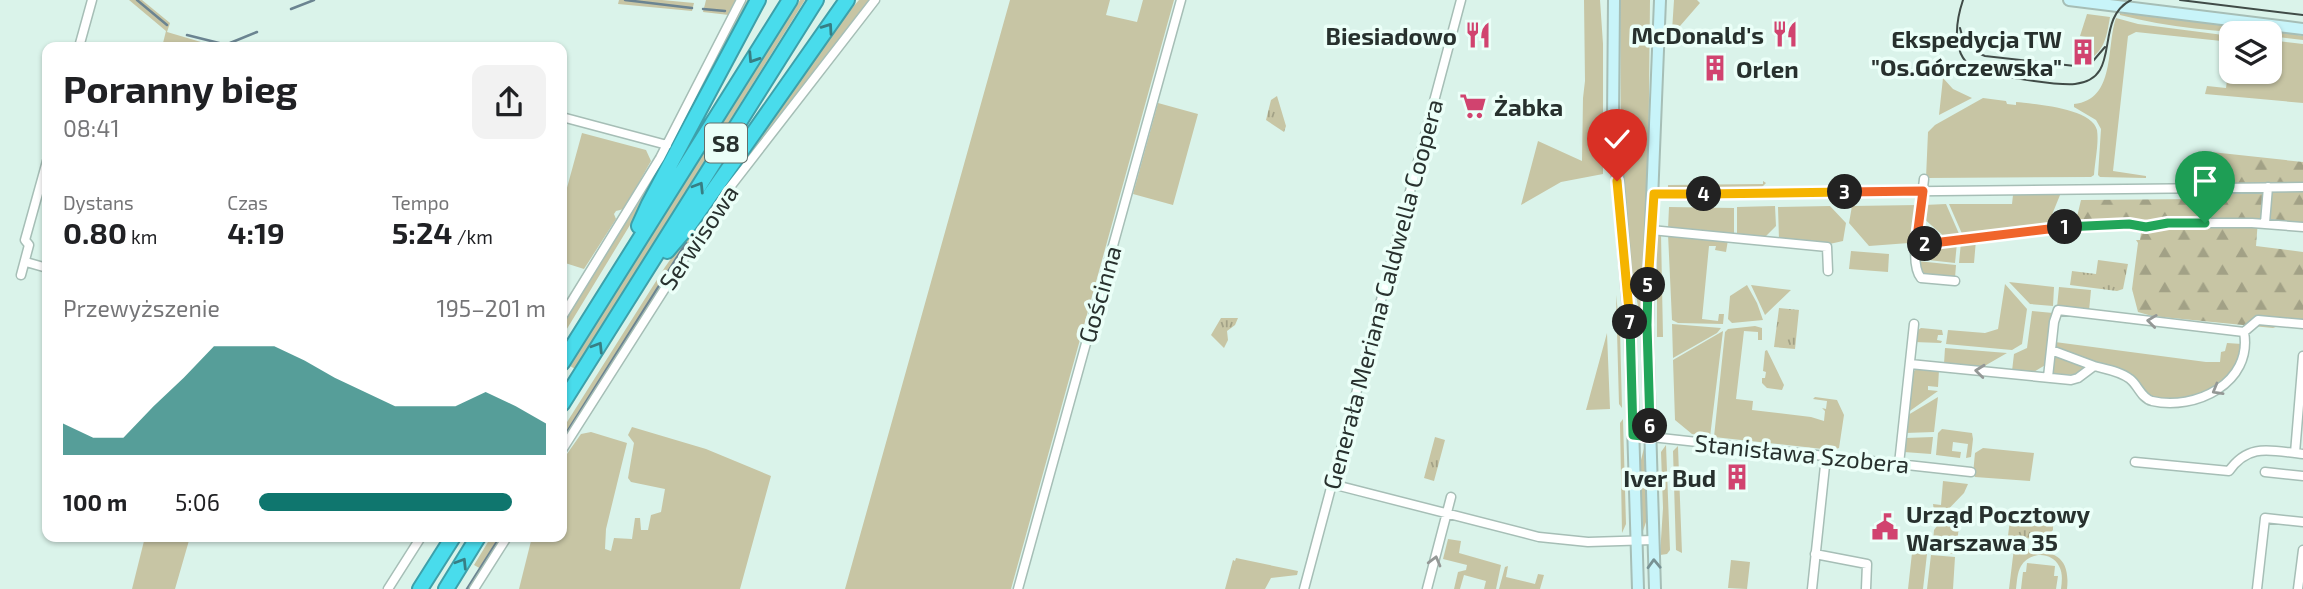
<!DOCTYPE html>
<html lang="pl">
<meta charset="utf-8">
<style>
body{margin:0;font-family:"Exo 2",sans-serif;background:#f2f2f2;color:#202124;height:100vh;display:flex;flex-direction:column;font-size:26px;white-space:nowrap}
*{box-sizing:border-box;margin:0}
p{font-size:23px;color:#757577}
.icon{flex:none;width:38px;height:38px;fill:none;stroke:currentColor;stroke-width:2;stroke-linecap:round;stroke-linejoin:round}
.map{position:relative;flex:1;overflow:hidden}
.details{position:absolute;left:42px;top:42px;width:525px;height:500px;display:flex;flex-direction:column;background:#fff;border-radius:14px;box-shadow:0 2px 5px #0004}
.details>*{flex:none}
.tools{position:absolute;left:2219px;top:21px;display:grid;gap:14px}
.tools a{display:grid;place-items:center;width:63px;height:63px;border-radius:14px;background:#fff;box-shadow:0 2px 5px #0004;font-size:35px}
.pin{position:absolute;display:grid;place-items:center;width:60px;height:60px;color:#fff;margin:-72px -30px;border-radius:50% 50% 50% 0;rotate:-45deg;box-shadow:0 0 7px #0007}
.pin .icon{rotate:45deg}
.km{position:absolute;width:35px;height:35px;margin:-18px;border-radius:50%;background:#222;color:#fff;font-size:19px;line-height:35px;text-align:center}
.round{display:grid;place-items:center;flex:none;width:74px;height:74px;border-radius:14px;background:#f2f2f2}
.headline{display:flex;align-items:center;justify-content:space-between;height:119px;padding:0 21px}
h1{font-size:38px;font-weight:700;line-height:52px}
.metrics{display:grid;grid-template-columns:repeat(3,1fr);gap:10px;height:119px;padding:7px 21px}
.metrics div{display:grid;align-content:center}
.metrics b{font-size:30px;font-weight:700}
.metrics small{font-size:19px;font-weight:400}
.metrics p{font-size:19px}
.chart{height:196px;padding:14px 21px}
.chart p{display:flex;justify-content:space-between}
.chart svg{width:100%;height:126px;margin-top:7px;fill:#0f766e;opacity:.7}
ul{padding:0 21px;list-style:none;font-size:23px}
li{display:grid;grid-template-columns:112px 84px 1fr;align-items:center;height:52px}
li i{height:18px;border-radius:9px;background:#0f766e}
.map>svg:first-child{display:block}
</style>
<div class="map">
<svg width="2303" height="589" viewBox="0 0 2303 589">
<defs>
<pattern id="forest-firs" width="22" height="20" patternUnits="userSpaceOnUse" patternTransform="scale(1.75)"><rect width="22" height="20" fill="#c7c5a4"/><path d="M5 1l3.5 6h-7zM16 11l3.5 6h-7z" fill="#a2a186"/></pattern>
<pattern id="park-tufts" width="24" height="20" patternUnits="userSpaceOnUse" patternTransform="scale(1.75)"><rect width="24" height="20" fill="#c7c5a4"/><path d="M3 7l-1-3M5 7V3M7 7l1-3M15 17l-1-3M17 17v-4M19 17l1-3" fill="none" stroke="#a2a186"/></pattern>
</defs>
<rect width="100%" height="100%" fill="#daf3ea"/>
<!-- green -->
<path fill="#c7c5a4" d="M129 0H142L170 23 167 32 218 47H162L166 31Z
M619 0H662L694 3 692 11 618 4Z
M706 0H736L729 15 703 12Z
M747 0H755L630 225 562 337V325L666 155Z
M800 0H805L575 369 570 366Z
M859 0H870L726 186 562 444V430L665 267 828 36Z
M1010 0H1110L1106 15 1137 22 1143 0H1174L1011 589H845Z
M1584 0H1600L1603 44V174L1561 182 1521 205 1538 141 1582 161 1583 98 1585 81Z
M1620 0H1650L1648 187 1641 321 1631 271 1621 153Z
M1674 0H1697L1700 3 1680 26 1672 31Z
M2120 13 2281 32 2303 36V40L2270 36V33C2222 33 2167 27 2120 15Z
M2087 14 2110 17C2107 35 2105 50 2089 60L2092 38 2080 36Z
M2116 18 2138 24 2231 36V42L2136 32 2128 36 2113 171 2146 176V178L2100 177 2098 175 2101 129 2096 120 2074 107V104C2116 100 2106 46 2116 18Z
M2270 40 2303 44V103L2205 94 2207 86 2226 88 2231 47V72H2270Z
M1943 78 1953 89 1972 98 1939 115Z
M1983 98 2006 101 2007 104 2016 105V102C2034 104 2092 108 2097 130 2099 143 2095 161 2094 175L2091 177 1926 178 1928 132 1935 125Z
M1158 103 1198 114 1173 205 1133 194Z
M582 133 646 150 651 161 624 209 616 211 614 214 616 219 584 269 562 262V206Z
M1763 181 1766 183 1760 189 1668 190V185L1763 184Z
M2013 195H2060L2047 227 1963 236 1949 204H2012Z
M1946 204 1960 236 1947 239 1922 217 1924 205Z
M1918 205 1913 238 1909 243 1869 246 1849 223 1852 206Z
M1775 206 1776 226 1764 238 1737 234V207Z
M1830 206 1846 223 1843 241 1825 245 1779 240 1778 207Z
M1669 207 1734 208V235L1668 229Z
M1661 234 1663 337H1657V236Z
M1668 234 1728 240 1726 252 1715 250 1716 246H1709L1702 319 1718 321 1719 314H1724L1723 324 1678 323 1672 320Z
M1976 240 1974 263H1959L1961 242Z
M1957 243 1955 263 1919 259 1918 251 1924 246Z
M1851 251 1889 254 1888 272 1849 269Z
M1917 261 1956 265 1955 278 1925 275Z
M2009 282 2054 287 2053 306 2030 304Z
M2005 284 2027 309 2022 344 2012 350 1946 344 1948 330 1985 333 1998 329Z
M1747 285 1757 303 1763 320 1732 323 1728 319 1730 296Z
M1751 285 1791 290 1765 315Z
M2059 287 2091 290 2089 311 2057 307Z
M1616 295 1620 330 1622 408 1619 404Z
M2032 311 2053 313 2047 364 2032 373 2012 371 2014 354 2027 348Z
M1672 324 1721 328 1717 333 1673 358Z
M1755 326 1762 328V340H1758V332L1744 331 1736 399 1753 401 1752 410 1811 417 1824 421 1825 411 1822 408 1826 409 1827 401 1813 399 1815 397 1837 400 1844 415 1839 448 1832 450 1714 437 1725 332 1728 329Z
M1921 328 1942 330 1943 335H1938L1937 340 1942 341 1941 343 1914 342 1915 332Z
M1723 331 1710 437 1692 434 1675 420 1673 360Z
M1607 333 1610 409 1586 410Z
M2055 342 2206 362H2220L2221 352 2225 351 2227 343 2242 344 2233 373 2219 386 2191 399H2154L2146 396 2135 381 2054 348Z
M1945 348 2007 353 1981 368 1944 364Z
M1767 350 1784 385 1782 390 1767 388 1762 383V378H1765L1766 372 1763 371 1765 351Z
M2053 353 2089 367 2077 375 2050 374Z
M1919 367 1939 370 1938 387 1928 386V390L1938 391 1907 413 1912 373Z
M1938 397 1934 432 1905 433 1908 415Z
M1623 419 1626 524 1622 533 1620 423Z
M632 427 706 449 771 476 740 589H519L532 537H562V461L581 434 591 432 627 443 606 529 605 549 611 551 614 538 632 539 635 518H640L641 530H648L651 515 661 512 665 489 631 482 628 478 634 443 628 435Z
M1942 429 1972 433 1973 439 1971 457 1966 458 1968 444 1953 442 1952 451 1961 452 1960 458 1936 455 1938 433Z
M1933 437 1931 454 1904 452 1905 438Z
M1666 445 1670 550 1667 554 1660 555 1663 508 1661 452Z
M1678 446V447L1682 553 1676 550 1673 451Z
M1644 448 1648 516 1643 531 1640 464Z
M1983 448 2034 453 2030 481 1975 477 1973 474 1975 453Z
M1943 481 1968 484 1964 493 1939 519H1935L1933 504 1941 505Z
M1940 522 1959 525 1956 554 1932 552 1934 530Z
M145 537H190L175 589H132Z
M491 537H504L483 570 474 565Z
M1448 539 1461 541 1459 553 1501 565 1496 589H1484L1486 581 1464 575 1460 589H1454L1458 572 1466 570 1467 565 1443 559Z
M2015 540 2022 541 2021 548C2050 551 2071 553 2067 589H2061C2062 581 2063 573 2059 566 2051 551 2029 552 2021 566 2017 573 2017 582 2016 589H2009Z
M1912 553 1927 554 1923 589H1908Z
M1931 555 1955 557 1953 589H1927Z
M1236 558 1298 571 1297 575 1271 578 1265 589H1225L1233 560 1235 561Z
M1731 560 1750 562 1747 589 1728 588Z
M2027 563 2055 566 2054 576H2058L2056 589H2021L2023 572H2026Z
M1508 566 1506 577 1535 584 1538 574 1544 575 1540 589H1499L1505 567Z"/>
<!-- forest -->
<path fill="url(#forest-firs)" d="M2202 151 2303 162V225L2258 220 2256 246 2303 252V319H2297L2273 328 2152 316 2138 312 2132 289 2138 243 2136 240H2140L2141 233 2076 221 2081 200 2201 199Z"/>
<!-- park -->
<path fill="url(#park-tufts)" d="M1277 96 1286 126 1284 132 1266 120 1271 100Z
M2098 260 2128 264 2123 289 2117 291 2070 285 2072 271 2096 274Z
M1779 308 1799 310 1795 349 1774 347Z
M1221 318H1238L1235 325 1227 331 1228 340 1224 348 1211 335Z
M1435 437 1445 440 1434 481 1424 478Z
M2010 519 2053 524V530L2044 540 2008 536Z"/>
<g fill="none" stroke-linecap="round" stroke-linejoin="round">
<!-- stream -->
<path stroke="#6b8491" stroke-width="2.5" d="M137 0 167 25
M625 0 692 8
M291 9 314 0
M703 9 725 11
M187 35 223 44
M230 43 257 32
M562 440 686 243
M467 589 500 537"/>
<!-- street casing -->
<g stroke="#a6beb6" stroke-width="11">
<path id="street" d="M79 47 92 0
M562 117 667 145
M1924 179C1922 202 1907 262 1921 278L1955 281
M1654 194 2303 187
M2265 223 2268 187
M1651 230 1827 247 1828 271
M1916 245 2076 225 2128 224 2146 227 2168 223H2252L2303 227
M26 262 47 268
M21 275 29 245 25 240 47 161
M562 317 660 158 741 0
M2051 350 2094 366
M1910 364 2071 380 2078 378 2094 366C2105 369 2120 371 2130 379 2138 385 2141 398 2152 401 2195 411 2253 383 2244 332L2258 320 2303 324
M2048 377 2054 322 2058 310 2244 332
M1633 435 1971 472
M562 450 727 191 875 0
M2295 453 2303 356
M2135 462 2229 471C2249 442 2272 451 2303 454
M1899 464 1914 324
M2265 472 2303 476
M1332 484 1539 537 1588 542 1653 540
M1815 554 1867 564 1866 589
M388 589 421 537
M474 589 507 537
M1018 589 1181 0
M1304 589 1461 0
M1427 589 1451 497
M1812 589 1826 456
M2257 589 2265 518 2303 522
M2298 589 2303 550"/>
</g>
<!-- secondary casing -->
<g stroke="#a6beb6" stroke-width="14">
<path id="secondary" d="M1614 0 1613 120 1630 326 1638 589
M2069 0 2303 29
M1655 589 1647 325 1660 0"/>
</g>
<!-- highway casing -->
<g stroke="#3da0aa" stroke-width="18">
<path id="highway" d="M639 226 649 204 758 0
M667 251 689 225 847 0
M562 363 790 0
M562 404 816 0
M420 589 453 537
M446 589 478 537"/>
</g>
<!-- street -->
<use href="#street" stroke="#fff" stroke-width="8"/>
<!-- secondary -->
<use href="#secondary" stroke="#c8f4f9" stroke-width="10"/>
<!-- highway -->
<use href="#highway" stroke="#49dcec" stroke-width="14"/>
<!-- tram -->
<path stroke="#404b47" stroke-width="2" d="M1963 0C1954 27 1951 62 1983 73 2007 76 2052 86 2075 84 2124 79 2092 20 2131 0
M2180 0 2303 15
M1960 28C1963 42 1971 51 1985 56L2075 66 2093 61 2105 47"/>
</g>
<!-- one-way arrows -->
<defs><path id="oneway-chevron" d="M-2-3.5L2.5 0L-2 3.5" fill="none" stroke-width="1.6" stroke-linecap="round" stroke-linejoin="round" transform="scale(1.75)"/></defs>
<g stroke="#377e84">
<use href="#oneway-chevron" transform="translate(828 28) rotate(-55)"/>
<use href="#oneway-chevron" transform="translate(753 58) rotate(123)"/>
<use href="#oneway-chevron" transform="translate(699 187) rotate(-58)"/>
<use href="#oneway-chevron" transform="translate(598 347) rotate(-58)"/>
<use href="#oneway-chevron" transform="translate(462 563) rotate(-58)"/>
</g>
<g stroke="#949896">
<use href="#oneway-chevron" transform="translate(2152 321) rotate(-173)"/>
<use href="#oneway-chevron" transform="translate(1980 371) rotate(-174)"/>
<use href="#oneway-chevron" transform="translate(2217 390) rotate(150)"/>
<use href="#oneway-chevron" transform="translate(1435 561) rotate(-75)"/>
</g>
<use stroke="#789294" href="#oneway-chevron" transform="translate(1654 564) rotate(-92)"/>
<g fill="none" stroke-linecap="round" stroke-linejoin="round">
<!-- split-1 casing -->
<g stroke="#fff" stroke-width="14">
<path id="split-1" d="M2065 227 2129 224 2146 227 2168 223H2205"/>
</g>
<!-- split-2 casing -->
<g stroke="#fff" stroke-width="14">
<path id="split-2" d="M1925 244 2065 227"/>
</g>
<!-- split-3 casing -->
<g stroke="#fff" stroke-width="14">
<path id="split-3" d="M1845 192 1923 191 1916 245 1925 244"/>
</g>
<!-- split-4 casing -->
<g stroke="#fff" stroke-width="14">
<path id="split-4" d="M1704 194 1845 192"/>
</g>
<!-- split-5 casing -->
<g stroke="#fff" stroke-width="14">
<path id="split-5" d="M1648 285 1654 194H1704"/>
</g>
<!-- split-6 casing -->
<g stroke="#fff" stroke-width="14">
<path id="split-6" d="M1648 285 1647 325 1650 426"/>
</g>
<!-- split-7 casing -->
<g stroke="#fff" stroke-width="14">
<path id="split-7" d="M1630 322 1633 435 1651 437 1650 426"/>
</g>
<!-- split-8 casing -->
<g stroke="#fff" stroke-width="14">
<path id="split-8" d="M1617 181 1630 322"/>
</g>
<!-- split-1 -->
<use href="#split-1" stroke="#22a559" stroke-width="9"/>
<!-- split-2 -->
<use href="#split-2" stroke="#f0652b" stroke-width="9"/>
<!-- split-3 -->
<use href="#split-3" stroke="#f0652b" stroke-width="9"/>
<!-- split-4 -->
<use href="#split-4" stroke="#f5b400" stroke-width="9"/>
<!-- split-5 -->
<use href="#split-5" stroke="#f5b400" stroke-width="9"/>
<!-- split-6 -->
<use href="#split-6" stroke="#22a559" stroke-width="9"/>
<!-- split-7 -->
<use href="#split-7" stroke="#22a559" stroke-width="9"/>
<!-- split-8 -->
<use href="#split-8" stroke="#f5b400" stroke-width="9"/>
</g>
<!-- icons -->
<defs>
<g id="restaurant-bare" transform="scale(2.1)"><path d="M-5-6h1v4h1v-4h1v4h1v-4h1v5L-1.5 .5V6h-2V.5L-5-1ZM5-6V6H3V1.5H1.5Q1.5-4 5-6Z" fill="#d1436f" stroke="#ebfff8" stroke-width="2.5" paint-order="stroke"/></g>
<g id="building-bare" transform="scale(2.1)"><path d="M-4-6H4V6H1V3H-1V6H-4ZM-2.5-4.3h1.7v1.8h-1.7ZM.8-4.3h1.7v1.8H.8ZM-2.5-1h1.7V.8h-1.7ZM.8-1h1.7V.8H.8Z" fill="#d1436f" stroke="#ebfff8" stroke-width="2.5" paint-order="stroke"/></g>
<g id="supermarket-bare" transform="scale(2.1)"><path d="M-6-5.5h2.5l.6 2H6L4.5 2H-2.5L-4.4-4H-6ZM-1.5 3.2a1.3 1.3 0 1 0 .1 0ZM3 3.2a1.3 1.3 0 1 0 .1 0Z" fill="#d1436f" stroke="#ebfff8" stroke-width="2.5" paint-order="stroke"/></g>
<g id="civic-bare" transform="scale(2.1)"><path d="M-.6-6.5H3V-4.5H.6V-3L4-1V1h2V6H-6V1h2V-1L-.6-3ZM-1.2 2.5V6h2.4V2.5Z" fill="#d1436f" stroke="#ebfff8" stroke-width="2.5" paint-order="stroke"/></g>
</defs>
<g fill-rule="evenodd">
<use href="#restaurant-bare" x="1785" y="34"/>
<use href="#restaurant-bare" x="1478" y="35"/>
<use href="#building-bare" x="2083" y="52"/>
<use href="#building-bare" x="1715" y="68"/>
<use href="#supermarket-bare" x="1473" y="106"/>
<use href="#building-bare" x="1737" y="477"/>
<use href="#civic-bare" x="1885" y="527"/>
</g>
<g text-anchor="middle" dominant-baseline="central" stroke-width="7" stroke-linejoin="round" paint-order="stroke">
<!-- shield labels -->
<rect fill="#ebfff8" stroke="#626f6b" stroke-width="2" x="705" y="123.5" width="42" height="39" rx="5"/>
<g font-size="23" font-weight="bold" fill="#28312e">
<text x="726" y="143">S8</text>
</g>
<!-- poi labels -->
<g font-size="24" font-weight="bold" fill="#28312e" stroke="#ebfff8" text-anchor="end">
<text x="1764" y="34">McDonald's</text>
<text x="1457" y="35">Biesiadowo</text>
<text x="2062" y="38">Ekspedycja TW<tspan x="2062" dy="28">"Os.Górczewska"</tspan></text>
<text x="1736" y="68" text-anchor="start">Orlen</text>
<text x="1494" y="106" text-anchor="start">Żabka</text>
<text x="1716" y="477">Iver Bud</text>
<text x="1906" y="513" text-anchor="start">Urząd Pocztowy<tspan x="1906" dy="28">Warszawa 35</tspan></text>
</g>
<!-- street labels -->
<g font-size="24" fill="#28312e" stroke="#ebfff8">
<text transform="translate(698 237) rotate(-56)">Serwisowa</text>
<text transform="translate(1099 294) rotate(-74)">Gościnna</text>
<text transform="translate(1382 294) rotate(-75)">Generała Meriana Caldwella Coopera</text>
<text transform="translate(1802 453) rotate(6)">Stanisława Szobera</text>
</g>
</g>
</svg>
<div class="tools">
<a><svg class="icon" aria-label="layers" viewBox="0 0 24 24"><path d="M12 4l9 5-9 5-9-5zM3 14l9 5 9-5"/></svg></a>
</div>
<div class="pin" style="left:2205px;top:223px;background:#1e9e55"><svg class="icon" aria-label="arrive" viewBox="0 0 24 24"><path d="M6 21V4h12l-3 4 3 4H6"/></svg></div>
<div class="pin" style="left:1617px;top:181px;background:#d93025"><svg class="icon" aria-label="check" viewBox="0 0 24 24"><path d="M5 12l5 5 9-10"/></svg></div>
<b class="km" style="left:2065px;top:227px">1</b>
<b class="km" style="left:1925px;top:244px">2</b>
<b class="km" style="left:1845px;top:192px">3</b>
<b class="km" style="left:1704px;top:194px">4</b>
<b class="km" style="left:1648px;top:285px">5</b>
<b class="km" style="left:1650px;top:426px">6</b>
<b class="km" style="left:1630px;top:322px">7</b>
<section class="details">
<div class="headline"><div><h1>Poranny bieg</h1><p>08:41</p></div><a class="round"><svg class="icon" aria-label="share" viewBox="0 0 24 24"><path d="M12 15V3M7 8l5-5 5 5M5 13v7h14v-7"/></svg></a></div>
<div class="metrics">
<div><p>Dystans</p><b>0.80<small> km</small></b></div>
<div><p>Czas</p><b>4:19</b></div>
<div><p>Tempo</p><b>5:24<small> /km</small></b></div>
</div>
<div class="chart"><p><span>Przewyższenie</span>195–201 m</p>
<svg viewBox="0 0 160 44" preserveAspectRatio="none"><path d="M0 44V33L10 38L20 38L30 27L40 17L50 6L60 6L70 6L80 11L90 17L100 22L110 27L120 27L130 27L140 22L150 27L160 33V44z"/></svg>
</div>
<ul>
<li><b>100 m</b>5:06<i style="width:88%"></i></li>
</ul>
</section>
</div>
